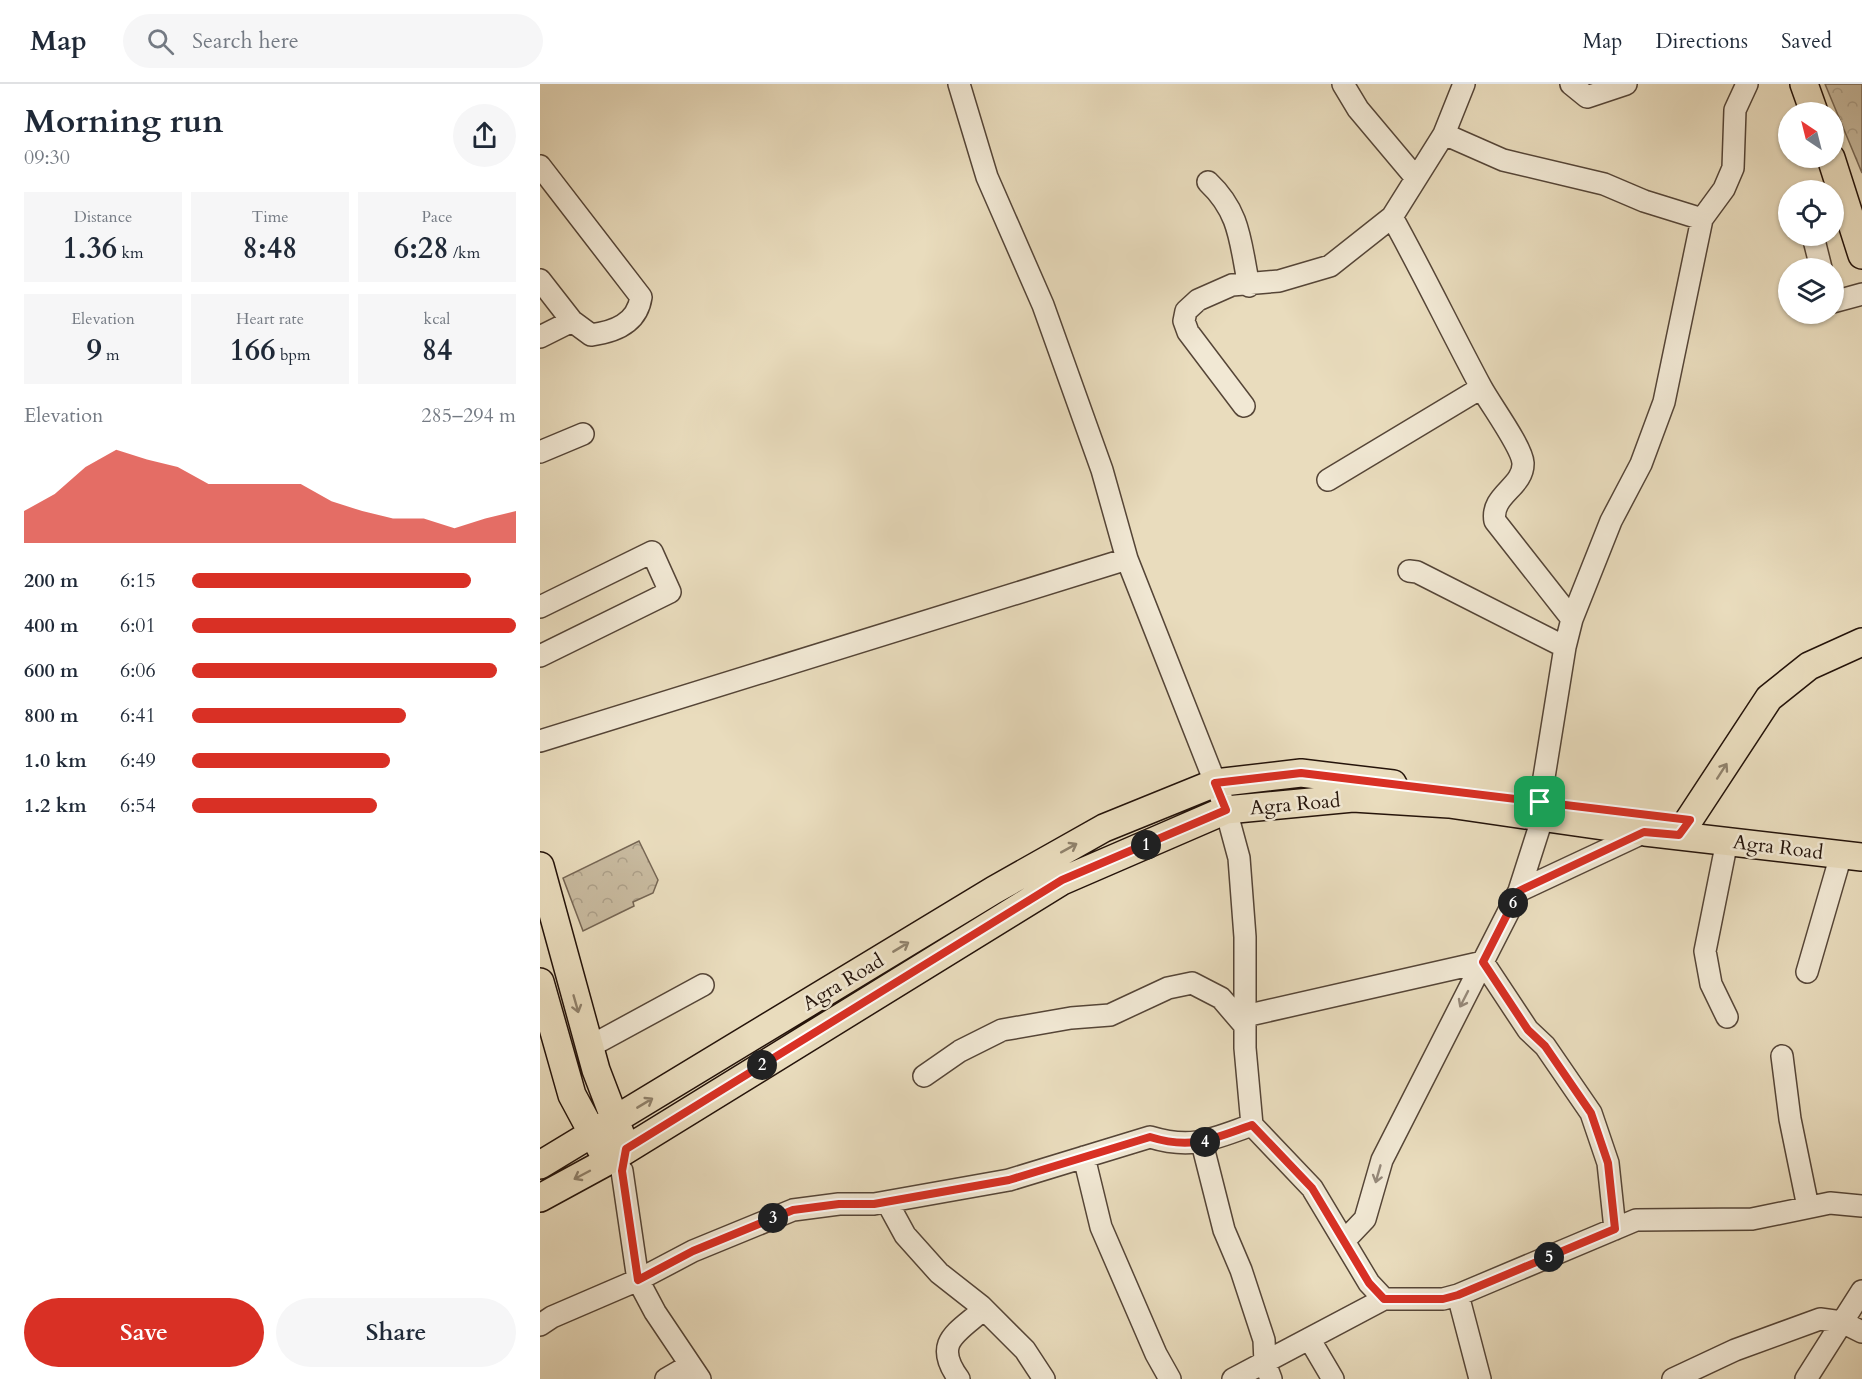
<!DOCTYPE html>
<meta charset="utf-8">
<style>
body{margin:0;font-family:Cardo,serif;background:#f6f6f7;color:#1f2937;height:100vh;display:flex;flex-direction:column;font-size:22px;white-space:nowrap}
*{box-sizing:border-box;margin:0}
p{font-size:20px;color:#747a83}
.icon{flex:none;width:33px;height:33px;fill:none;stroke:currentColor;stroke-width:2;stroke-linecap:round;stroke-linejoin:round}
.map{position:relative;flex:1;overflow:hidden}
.sheet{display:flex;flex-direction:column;background:#fff;width:540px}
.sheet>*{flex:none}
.needle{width:39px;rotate:325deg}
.controls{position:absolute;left:1238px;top:18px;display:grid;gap:12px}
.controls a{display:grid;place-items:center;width:66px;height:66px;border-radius:50%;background:#fff;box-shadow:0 2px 4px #0004;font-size:30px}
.pin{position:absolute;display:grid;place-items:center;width:51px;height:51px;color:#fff;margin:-26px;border-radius:12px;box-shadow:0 3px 9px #0006}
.km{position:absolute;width:30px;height:30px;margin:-15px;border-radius:50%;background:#222;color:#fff;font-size:16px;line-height:30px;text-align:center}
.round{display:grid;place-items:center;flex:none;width:63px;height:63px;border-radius:32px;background:#f6f6f7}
.headline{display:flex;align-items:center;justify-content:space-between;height:102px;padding:0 24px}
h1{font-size:33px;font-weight:800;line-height:45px}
.stats{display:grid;grid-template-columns:repeat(3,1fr);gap:9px;height:102px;padding:6px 24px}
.stats div{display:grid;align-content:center;border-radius:0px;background:#f6f6f7;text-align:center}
.stats b{font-size:30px;font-weight:800}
.stats small{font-size:16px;font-weight:400}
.stats p{font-size:16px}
.chart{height:168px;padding:12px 24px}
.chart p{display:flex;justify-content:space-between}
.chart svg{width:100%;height:108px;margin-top:6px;fill:#d93025;opacity:.7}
.primary-button{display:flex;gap:12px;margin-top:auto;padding:12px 24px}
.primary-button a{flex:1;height:69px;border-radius:36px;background:#d93025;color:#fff;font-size:24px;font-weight:800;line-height:69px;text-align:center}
.primary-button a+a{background:#f6f6f7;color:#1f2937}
ul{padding:0 24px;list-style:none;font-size:20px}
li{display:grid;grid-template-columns:96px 72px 1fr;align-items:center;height:45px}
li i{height:15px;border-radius:8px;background:#d93025}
header{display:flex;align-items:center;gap:36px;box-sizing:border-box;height:84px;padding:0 30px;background:#fff;border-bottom:2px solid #e0e1e3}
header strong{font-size:28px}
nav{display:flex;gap:33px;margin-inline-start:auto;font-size:21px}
.search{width:420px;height:54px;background:#f6f6f7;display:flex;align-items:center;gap:15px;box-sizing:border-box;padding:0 21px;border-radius:33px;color:#747a83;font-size:22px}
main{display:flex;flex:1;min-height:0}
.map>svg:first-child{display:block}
</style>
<header>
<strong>Map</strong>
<div class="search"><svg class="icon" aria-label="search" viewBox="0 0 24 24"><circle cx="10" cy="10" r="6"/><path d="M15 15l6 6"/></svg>Search here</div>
<nav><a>Map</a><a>Directions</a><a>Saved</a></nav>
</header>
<main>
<section class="sheet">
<div class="headline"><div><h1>Morning run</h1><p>09:30</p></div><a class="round"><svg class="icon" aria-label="share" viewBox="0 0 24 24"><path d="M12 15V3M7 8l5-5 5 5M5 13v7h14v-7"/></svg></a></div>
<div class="stats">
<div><p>Distance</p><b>1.36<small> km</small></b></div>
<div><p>Time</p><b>8:48</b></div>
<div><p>Pace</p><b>6:28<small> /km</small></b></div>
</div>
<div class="stats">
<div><p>Elevation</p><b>9<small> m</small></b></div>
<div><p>Heart rate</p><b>166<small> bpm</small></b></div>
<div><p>kcal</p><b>84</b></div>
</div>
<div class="chart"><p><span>Elevation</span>285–294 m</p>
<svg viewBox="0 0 160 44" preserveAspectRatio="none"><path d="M0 44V31L10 24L20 13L30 6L40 10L50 13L60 20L70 20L80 20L90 20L100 27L110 31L120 34L130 34L140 38L150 34L160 31V44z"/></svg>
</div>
<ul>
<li><b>200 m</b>6:15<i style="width:86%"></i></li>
<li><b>400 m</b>6:01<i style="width:100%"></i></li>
<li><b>600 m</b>6:06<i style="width:94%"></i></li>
<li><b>800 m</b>6:41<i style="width:66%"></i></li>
<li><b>1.0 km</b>6:49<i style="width:61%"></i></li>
<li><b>1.2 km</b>6:54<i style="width:57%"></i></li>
</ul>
<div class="primary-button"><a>Save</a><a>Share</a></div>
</section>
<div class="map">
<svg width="1322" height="1295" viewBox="0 0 1322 1295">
<defs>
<pattern id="park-crowns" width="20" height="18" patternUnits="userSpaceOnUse" patternTransform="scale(1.5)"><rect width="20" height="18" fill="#c8ba9f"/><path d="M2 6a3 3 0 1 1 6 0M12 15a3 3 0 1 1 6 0" fill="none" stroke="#ac9f88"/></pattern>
</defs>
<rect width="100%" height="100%" fill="#e9dcbd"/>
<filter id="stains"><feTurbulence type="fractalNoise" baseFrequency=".00333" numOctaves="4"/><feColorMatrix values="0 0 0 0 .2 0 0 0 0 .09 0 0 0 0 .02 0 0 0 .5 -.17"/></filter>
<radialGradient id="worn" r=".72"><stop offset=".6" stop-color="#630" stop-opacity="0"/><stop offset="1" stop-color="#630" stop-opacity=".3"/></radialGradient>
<!-- park -->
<path fill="url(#park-crowns)" stroke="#766654" stroke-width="1.5" d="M1285 0H1322V89Z
M99 757 118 796 113 809 93 818 94 822 43 847 23 794Z"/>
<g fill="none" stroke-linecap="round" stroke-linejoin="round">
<!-- minor casing -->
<g stroke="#554537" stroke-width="24">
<path id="minor" d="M419 0 447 93 503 221 562 386 587 475 686 726 699 774 705 853V964L712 1041
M803 0 818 25 876 94
M1031 0 1047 13 1086 0
M904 50 963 76 1064 100 1104 117 1162 135
M0 82 101 213C97 240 74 248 51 251L32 237
M668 98C701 129 700 159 709 202
M852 133C883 189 911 247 941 303 950 320 982 363 983 379 984 403 950 411 955 437L1032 535
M1273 152 1281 184
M0 196 32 237 0 253
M1293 218 1322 210
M704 322 648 248 644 237 646 227 658 216 692 201 739 197 790 182 852 133 904 50 924 0
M0 368 43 350
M788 396 941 304
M869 487 877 488 1025 563
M0 523 112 468 130 508 0 572
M0 657 587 475
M1000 718 1025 563 1032 535 1071 437 1101 380 1124 318 1162 135 1184 105 1193 84 1195 26 1207 0
M979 807 1105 748
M1267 888 1301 771
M705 932 943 878 988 946 1005 962 1051 1029 1068 1079 1075 1145
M1187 933 1171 900 1165 867 1187 757
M49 963 163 901
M1242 972 1250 1035 1268 1123
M384 992 420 967 462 946 531 934 570 931 628 904 652 899 681 914 705 942
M712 1041 772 1104 829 1199 844 1215
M662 1059 684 1146 701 1186 724 1256 725 1279 731 1295
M544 1073 561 1143 616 1270 630 1295
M82 1087 98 1196 115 1228 160 1295
M347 1118 365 1151 399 1189 441 1222 485 1266 504 1295
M805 1156 825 1135 842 1076 979 807 1003 732
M918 1211 940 1295
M0 1241 12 1233 98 1196 153 1167 253 1126 299 1120H334L469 1096 610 1053C653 1066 672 1055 712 1041
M770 1256 793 1295
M126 1295 150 1281
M419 1295C392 1258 417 1249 444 1225
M693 1295 844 1215H903L918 1211 1096 1136 1212 1135 1290 1119 1322 1122
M1133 1295 1195 1266 1280 1235 1302 1238 1322 1248
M1266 1295 1322 1207"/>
</g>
<!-- major casing -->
<g stroke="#24130a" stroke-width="30">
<path id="major" d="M1264 0 1274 28
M1291 74 1322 171
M1139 751 1229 614 1269 582 1322 558
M0 782 56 986 82 1054
M0 898 32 1011 61 1065
M0 1081 454 806 564 744 675 699 761 689 853 700
M0 1114 68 1077 522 797 686 726 813 714 909 720 1105 748 1322 773"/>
</g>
<!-- minor -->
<use href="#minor" stroke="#f1e8d4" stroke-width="21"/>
<!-- major -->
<use href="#major" stroke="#e9dcbd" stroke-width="27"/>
</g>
<!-- one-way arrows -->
<defs><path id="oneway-shaft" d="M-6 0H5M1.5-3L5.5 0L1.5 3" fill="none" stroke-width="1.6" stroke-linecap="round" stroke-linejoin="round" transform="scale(1.5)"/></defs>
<g stroke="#90826c">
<use href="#oneway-shaft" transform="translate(1182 687) rotate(-57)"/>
<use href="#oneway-shaft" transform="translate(529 764) rotate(-29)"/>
<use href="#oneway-shaft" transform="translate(361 863) rotate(-31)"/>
<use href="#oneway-shaft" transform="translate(36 920) rotate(74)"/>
<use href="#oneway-shaft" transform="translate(105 1019) rotate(-31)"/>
<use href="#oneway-shaft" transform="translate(42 1091) rotate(152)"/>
</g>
<g stroke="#958879">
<use href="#oneway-shaft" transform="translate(924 915) rotate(117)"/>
<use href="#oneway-shaft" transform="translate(838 1090) rotate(106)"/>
</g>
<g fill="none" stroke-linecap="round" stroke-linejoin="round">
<!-- route casing -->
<g stroke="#fff" stroke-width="12">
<path id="route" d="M761 689 1150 736 1139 751 1104 748 979 807 943 878 988 946 1005 962 1051 1029 1068 1079 1075 1145 918 1211 903 1215H844L829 1199 772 1104 712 1041C672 1055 652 1066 610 1053L469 1096 334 1120H299L253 1126 153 1167 98 1196 82 1087 86 1065 522 796 686 726 675 699Z"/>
</g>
<!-- route -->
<use href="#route" stroke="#d93025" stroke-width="8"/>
</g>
<g text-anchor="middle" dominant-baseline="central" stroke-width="5" stroke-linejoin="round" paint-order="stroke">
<!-- street labels -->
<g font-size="20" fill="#24130a" stroke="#f1e8d4">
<text transform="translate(755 720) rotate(-5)">Agra Road</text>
<text transform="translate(1238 763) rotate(7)">Agra Road</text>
<text transform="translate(303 898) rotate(-31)">Agra Road</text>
</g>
</g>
<rect width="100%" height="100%" filter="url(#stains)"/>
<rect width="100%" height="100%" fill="url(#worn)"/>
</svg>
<div class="controls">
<a><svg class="needle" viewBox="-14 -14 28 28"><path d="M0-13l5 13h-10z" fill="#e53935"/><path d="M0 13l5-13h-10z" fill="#747a83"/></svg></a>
<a><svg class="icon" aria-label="locate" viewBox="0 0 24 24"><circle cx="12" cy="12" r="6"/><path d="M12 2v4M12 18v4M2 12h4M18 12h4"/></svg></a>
<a><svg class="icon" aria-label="layers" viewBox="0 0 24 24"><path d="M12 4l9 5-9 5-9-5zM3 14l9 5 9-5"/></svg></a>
</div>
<div class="pin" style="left:1000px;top:718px;background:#1e9e55"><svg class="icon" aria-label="arrive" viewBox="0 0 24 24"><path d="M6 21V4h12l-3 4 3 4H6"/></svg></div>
<b class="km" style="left:606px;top:761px">1</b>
<b class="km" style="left:222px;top:981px">2</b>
<b class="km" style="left:233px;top:1134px">3</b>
<b class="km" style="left:665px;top:1058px">4</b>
<b class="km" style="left:1009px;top:1173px">5</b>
<b class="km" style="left:973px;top:819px">6</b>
</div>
</main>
